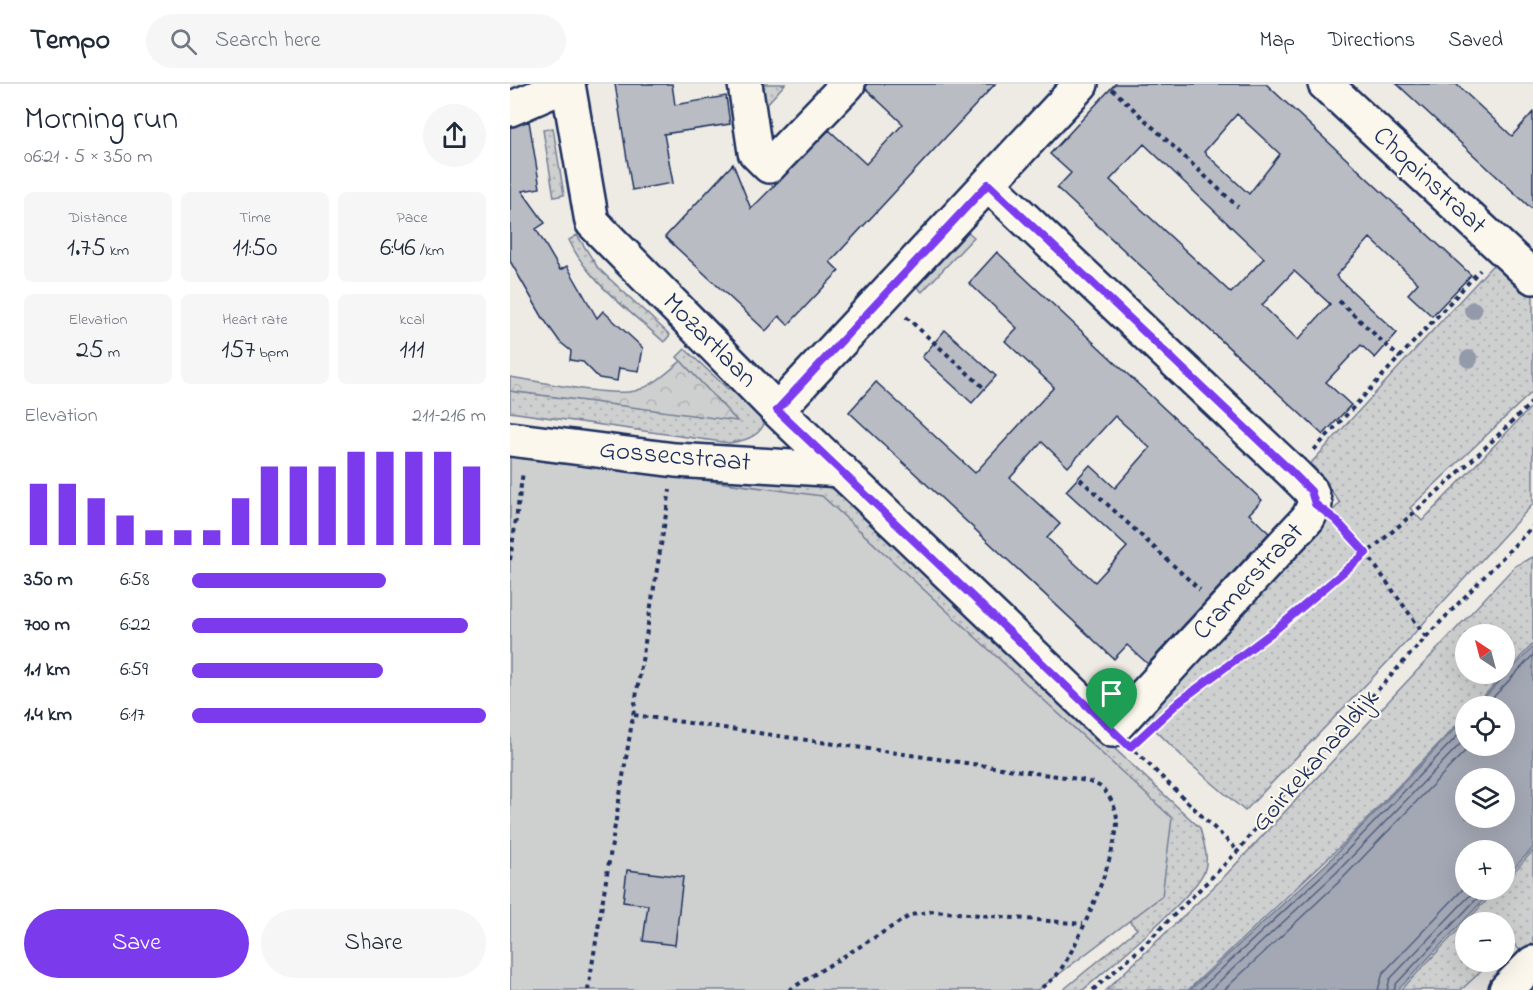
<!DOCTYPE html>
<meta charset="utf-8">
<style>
body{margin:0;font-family:"Indie Flower",sans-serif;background:#f6f6f7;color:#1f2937;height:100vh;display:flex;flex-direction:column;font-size:22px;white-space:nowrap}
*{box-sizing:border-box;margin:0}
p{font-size:20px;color:#747a83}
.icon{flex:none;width:33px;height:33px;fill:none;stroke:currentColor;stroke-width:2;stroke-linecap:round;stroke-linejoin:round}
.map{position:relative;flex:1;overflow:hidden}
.side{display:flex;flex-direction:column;background:#fff;width:510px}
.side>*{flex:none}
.needle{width:39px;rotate:324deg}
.buttons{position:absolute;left:945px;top:540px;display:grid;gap:12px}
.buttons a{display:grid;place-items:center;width:60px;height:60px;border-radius:50%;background:#fff;box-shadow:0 6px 24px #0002;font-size:30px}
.pin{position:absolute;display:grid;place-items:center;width:51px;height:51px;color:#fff;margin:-62px -26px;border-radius:50% 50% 50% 0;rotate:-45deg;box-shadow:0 0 6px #0007}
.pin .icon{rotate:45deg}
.round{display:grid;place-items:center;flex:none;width:63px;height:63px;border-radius:32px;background:#f6f6f7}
.headline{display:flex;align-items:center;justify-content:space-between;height:102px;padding:0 24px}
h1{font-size:33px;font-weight:600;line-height:45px}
.figures{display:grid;grid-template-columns:repeat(3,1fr);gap:9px;height:102px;padding:6px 24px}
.figures div{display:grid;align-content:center;border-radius:9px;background:#f6f6f7;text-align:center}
.figures b{font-size:26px;font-weight:600}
.figures small{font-size:16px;font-weight:400}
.figures p{font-size:16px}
.chart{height:168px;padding:12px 24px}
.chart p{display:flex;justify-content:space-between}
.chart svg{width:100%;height:108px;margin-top:6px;stroke:#7c3aed;stroke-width:6}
.primary-button{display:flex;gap:12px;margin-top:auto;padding:12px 24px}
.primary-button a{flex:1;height:69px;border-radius:36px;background:#7c3aed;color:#fff;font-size:24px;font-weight:600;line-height:69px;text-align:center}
.primary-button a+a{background:#f6f6f7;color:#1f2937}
ul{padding:0 24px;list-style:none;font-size:20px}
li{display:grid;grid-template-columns:96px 72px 1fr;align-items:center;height:45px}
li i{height:15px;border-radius:8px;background:#7c3aed}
header{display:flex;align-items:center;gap:36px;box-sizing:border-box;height:84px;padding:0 30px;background:#fff;border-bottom:2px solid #e0e1e3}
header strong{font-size:28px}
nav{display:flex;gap:33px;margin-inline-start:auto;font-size:21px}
.search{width:420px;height:54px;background:#f6f6f7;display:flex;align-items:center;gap:15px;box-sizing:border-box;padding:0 21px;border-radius:33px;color:#747a83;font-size:22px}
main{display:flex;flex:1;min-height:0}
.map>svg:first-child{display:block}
</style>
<header>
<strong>Tempo</strong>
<div class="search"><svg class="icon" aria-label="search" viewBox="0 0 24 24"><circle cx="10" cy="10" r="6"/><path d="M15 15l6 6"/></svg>Search here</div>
<nav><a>Map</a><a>Directions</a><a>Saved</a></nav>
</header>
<main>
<section class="side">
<div class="headline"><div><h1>Morning run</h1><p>06:21 · 5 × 350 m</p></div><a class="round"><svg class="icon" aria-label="share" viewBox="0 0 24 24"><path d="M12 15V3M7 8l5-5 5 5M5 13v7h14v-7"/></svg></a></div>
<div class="figures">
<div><p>Distance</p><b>1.75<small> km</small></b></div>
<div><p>Time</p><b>11:50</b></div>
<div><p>Pace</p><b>6:46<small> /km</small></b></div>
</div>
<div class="figures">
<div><p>Elevation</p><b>25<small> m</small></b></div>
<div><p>Heart rate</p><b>157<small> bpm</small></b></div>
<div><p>kcal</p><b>111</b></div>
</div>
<div class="chart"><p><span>Elevation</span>211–216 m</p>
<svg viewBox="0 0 160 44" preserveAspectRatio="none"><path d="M5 44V19M15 44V19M25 44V25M35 44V32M45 44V38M55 44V38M65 44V38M75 44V25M85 44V12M95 44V12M105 44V12M115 44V6M125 44V6M135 44V6M145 44V6M155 44V12"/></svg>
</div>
<ul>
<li><b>350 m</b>6:58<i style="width:66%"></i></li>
<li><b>700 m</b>6:22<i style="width:94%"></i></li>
<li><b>1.1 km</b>6:59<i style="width:65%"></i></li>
<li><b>1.4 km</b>6:17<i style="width:100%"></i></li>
</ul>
<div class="primary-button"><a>Save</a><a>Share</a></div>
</section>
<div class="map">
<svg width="1023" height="906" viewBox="0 0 1023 906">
<defs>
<pattern id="grass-dots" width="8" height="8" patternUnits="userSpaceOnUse" patternTransform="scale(1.5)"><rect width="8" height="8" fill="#cecfcf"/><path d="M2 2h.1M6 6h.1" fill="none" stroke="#b0b2b4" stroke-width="1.8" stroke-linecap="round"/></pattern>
<pattern id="forest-crowns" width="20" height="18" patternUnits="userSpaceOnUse" patternTransform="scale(1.5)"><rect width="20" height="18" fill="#cecfcf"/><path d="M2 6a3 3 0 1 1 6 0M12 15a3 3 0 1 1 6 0" fill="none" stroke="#b0b2b4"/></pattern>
</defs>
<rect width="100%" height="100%" fill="#eeebe4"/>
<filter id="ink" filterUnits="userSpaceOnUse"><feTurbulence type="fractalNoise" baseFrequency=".0167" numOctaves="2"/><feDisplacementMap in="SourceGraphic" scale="12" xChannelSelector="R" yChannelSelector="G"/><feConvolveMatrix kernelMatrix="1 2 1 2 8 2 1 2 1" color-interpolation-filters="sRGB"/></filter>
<g filter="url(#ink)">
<!-- built -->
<path fill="#deddda" d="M1023 830V906H940L973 878H994L995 859Z"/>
<!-- grass -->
<path fill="url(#grass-dots)" stroke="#747f96" stroke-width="1.5" fill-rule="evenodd" d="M246 0H275L254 23Z
M43 44 54 111 44 113 33 46Z
M458 148 464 153 412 208 407 203Z
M67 151 88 184 160 251 154 258C121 228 77 197 59 156Z
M990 173 1023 203V307L900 424 912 437 1023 321V420L887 568 735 727 679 679 631 632 830 419 801 379Z
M175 265 218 305 224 299 252 333 254 340C248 354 232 357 219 359L0 328V307L226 336 167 273Z
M294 376 690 744C693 757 699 773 695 785 688 810 596 886 573 906H553L627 845 185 394 171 393 170 384Z
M1023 473V560L964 622H956L955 632 835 758 678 906H596L712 795 1005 482ZM994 550V590H956V550Z
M1023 767V859L1013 869 997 854 995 856 994 838H956V878H981L951 906H891L986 806H994L995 797Z"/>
<!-- forest -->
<path fill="url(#forest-crowns)" stroke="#747f96" stroke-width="1.5" d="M171 277 227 337 0 307V293C29 297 99 313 125 307 143 302 157 289 171 277Z"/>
<!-- garden -->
<path fill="#cecfcf" stroke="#747f96" stroke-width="1.5" d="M0 370 171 390V393L312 412 662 734 652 812 528 906H0Z"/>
<!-- water -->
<path fill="#a3a8b4" stroke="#6d7892" stroke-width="1.5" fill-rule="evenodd" d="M1023 563V764L995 794 994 766H956V806H983L888 906H680L817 779 955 634 956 662H994V622H966ZM956 694H994V734H956Z"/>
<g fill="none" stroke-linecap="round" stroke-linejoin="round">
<!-- shore -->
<path stroke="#515f80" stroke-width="1.5" d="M975 622 1023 571
M689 906 821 783 956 643
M700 906 826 789 956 654
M714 906 832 795 960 662
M868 906 873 889 956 802
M877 906 880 895 965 806
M884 906 886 900 975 806"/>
</g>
<!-- building -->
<path fill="#b9bcc3" stroke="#1b2f5e" stroke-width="1.5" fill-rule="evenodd" d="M105 0H162L165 21 216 12 220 40 154 50 163 99 122 106Z
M356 0H485L320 178 329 187 278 241 269 232 256 247 155 153 223 80 241 125 319 46 356 80 393 40 356 5Z
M605 0H756L961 191 922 232 898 210 908 199 860 154 826 192 887 249 865 274 851 261 816 298 841 321 813 351 547 104 561 89 540 70ZM727 30 770 70 739 110 694 68ZM634 60 754 174 721 209 600 96ZM784 187 820 220 788 256 752 221Z
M887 0H946L1002 52 1023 28V126Z
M19 37 30 104 12 107 35 139 26 145 50 186 57 182 87 234 93 227 133 264 129 287 109 284 107 297 89 294 73 278 60 276 61 267 50 258 33 234 0 177V43Z
M487 168 752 416 739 430 759 449 638 580 617 561 604 575 339 328 366 298 465 389 544 303 495 257 507 244 459 199ZM605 332 640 364 605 404 580 381 556 407 617 463 585 498 537 454 550 440 500 394 532 358 558 383Z
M435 246 486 292 462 319 412 273Z
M117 786 173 793 165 861 133 857 138 821 113 818Z"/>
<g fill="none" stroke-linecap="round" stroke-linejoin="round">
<!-- minor casing -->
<g stroke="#1b2f5e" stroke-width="38">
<path id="minor" d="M58 0 82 138 267 326 602 646 798 434 805 420 801 407 783 389 478 100
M235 0 245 68 259 82 338 0
M815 0 1023 193
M0 25 58 0
M267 326 571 0
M0 355 165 376 331 386
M996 906 1023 879"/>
</g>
<!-- path -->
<path stroke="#1b2f5e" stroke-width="4" stroke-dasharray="4.5 4.5" stroke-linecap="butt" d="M602 5 728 123
M829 217 890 274
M396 233 473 303
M804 366 970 186
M570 395 690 506
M831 442 856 469 916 553
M0 476 13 388
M691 601C807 514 920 420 1023 317
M124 631 532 690C546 692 584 695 593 705 601 713 608 728 607 739 606 772 567 866 546 892 541 897 534 902 528 906
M625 667 728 767
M78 906 160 406
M279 906 401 831 424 827 573 840
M583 906 632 863 728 767 768 716 916 553 1023 442"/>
<!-- minor -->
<use href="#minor" stroke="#fbf7ec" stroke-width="33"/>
</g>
<!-- trees -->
<g fill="#939aaa">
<circle cx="963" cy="226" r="9"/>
<circle cx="959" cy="275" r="9"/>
</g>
</g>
<g fill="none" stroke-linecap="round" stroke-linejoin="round" filter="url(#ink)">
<!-- route casing -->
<g stroke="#fff" stroke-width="12">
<path id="route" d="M478 100 783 389 801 407 805 420 826 436 856 469 764 547 670 617 620 663 267 326Z"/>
</g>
<!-- route -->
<use href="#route" stroke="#7c3aed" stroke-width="8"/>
</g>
<g text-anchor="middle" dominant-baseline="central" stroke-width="4.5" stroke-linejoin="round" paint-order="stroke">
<!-- street labels -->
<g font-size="27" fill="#1b2f5e" stroke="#fbf7ec">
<text transform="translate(919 97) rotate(43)">Chopinstraat</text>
<text transform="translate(199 257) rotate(45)">Mozartlaan</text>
<text transform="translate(165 373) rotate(5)">Gossecstraat</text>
<text transform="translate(739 498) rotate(-47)">Cramerstraat</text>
<text transform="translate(806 677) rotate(-49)">Goirkekanaaldijk</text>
</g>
</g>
</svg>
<div class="buttons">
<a><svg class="needle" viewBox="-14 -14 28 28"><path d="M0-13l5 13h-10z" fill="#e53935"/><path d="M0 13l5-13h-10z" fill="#747a83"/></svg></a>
<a><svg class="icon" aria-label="locate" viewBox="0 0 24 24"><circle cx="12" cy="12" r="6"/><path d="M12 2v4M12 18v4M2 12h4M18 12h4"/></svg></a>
<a><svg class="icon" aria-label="layers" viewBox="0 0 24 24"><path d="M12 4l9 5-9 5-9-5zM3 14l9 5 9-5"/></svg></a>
<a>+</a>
<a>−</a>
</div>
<div class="pin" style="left:602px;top:646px;background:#1e9e55"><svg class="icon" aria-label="arrive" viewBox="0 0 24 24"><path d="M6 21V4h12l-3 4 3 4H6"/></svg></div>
</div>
</main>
